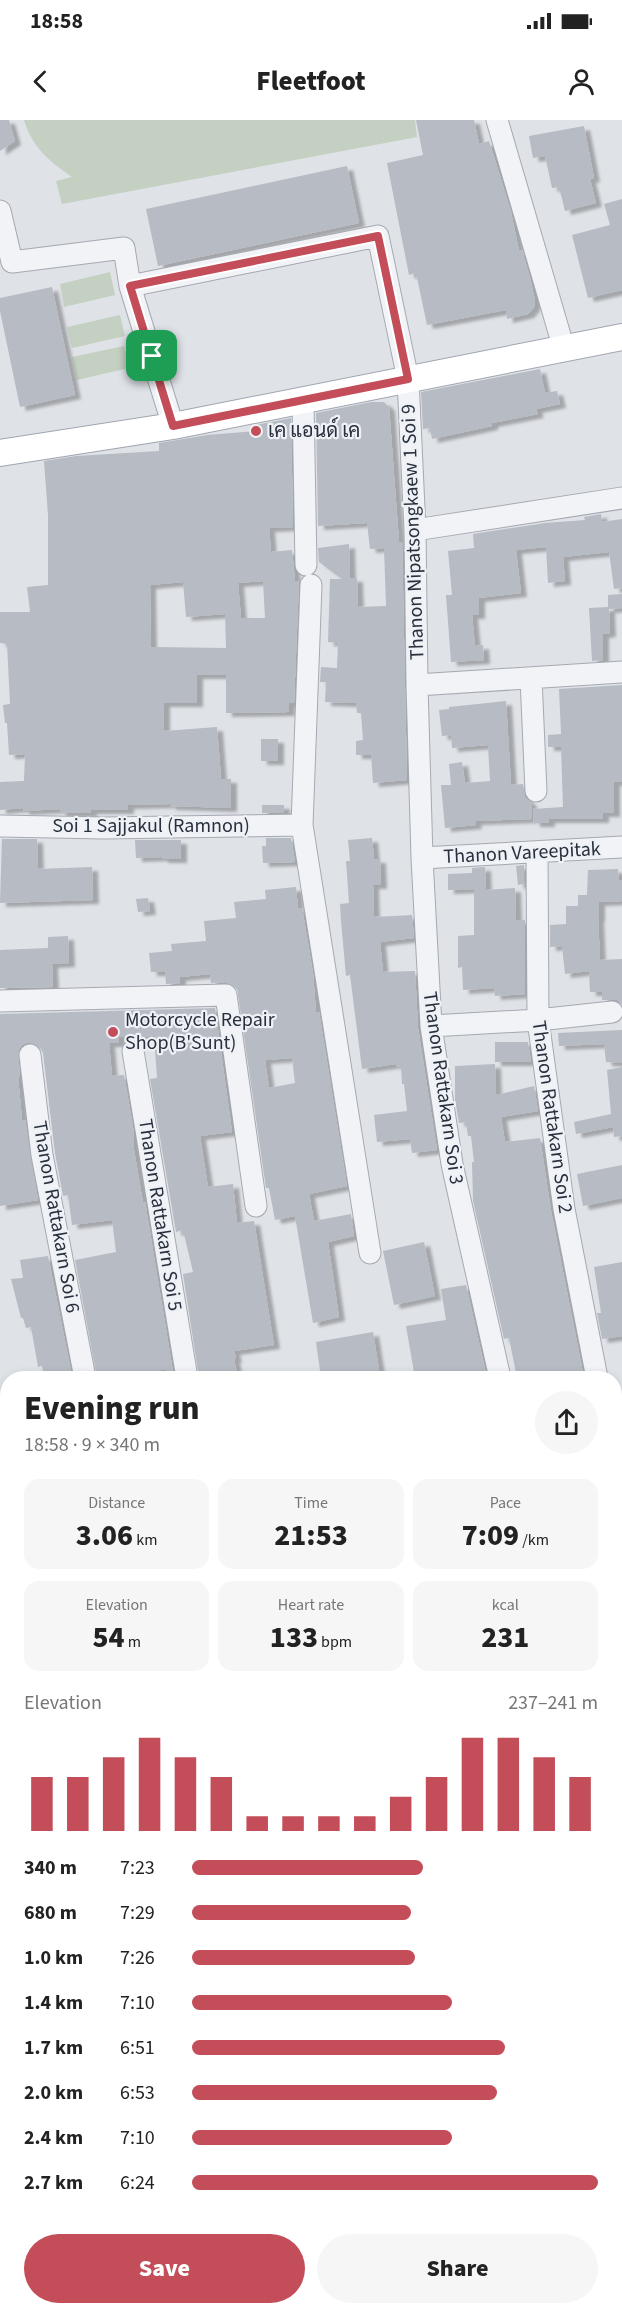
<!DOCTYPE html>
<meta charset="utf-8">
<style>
body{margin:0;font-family:"Source Sans 3",Sarabun,sans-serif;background:#f6f6f6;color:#222;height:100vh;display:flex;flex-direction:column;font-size:22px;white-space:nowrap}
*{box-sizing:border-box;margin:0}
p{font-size:20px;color:#767676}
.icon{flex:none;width:33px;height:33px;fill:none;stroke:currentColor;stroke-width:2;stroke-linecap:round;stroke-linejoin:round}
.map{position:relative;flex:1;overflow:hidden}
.side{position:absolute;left:0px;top:1251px;width:622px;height:944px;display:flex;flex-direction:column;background:#fff;border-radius:24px 24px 0 0;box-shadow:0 3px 9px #0003}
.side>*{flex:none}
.pin{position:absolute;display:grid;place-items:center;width:51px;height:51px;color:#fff;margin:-26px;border-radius:12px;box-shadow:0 3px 9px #0006}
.round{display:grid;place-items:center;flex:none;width:63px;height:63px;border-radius:32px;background:#f6f6f6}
.overview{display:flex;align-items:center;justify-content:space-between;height:102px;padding:0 24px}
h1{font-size:33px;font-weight:800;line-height:45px}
.stats{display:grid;grid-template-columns:repeat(3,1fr);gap:9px;height:102px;padding:6px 24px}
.stats div{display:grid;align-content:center;border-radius:15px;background:#f6f6f6;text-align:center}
.stats b{font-size:30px;font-weight:800}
.stats small{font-size:16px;font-weight:400}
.stats p{font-size:16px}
.chart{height:168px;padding:12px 24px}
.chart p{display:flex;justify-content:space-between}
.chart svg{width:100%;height:108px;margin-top:6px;stroke:#c34d59;stroke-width:6}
.cta{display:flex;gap:12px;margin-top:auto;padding:12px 24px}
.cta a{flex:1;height:69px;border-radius:36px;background:#c34d59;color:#fff;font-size:24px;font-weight:800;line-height:69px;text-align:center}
.cta a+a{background:#f6f6f6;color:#222}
ul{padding:0 24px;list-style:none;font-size:20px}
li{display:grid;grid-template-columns:96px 72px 1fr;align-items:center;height:45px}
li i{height:15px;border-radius:8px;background:#c34d59}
.status{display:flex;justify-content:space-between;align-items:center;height:42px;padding:0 30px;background:#fff;direction:ltr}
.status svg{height:16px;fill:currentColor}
header{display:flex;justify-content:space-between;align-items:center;height:78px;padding:0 24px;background:#fff;font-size:27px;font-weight:800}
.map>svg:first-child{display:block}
</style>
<div class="status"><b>18:58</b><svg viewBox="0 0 49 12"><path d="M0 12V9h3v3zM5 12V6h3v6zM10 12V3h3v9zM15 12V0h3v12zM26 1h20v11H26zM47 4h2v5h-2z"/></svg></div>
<header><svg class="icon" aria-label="back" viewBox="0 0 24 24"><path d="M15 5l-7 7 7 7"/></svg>Fleetfoot<svg class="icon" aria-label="person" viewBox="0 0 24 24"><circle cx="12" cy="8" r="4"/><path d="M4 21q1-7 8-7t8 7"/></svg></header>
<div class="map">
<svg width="622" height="2194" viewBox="0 0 622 2194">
<defs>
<filter id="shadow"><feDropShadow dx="6" dy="4" stdDeviation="1.5" flood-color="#0004"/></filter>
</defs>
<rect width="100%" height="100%" fill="#dfe2e7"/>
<!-- built -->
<path fill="#cdd1d9" d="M622 1638V1692L615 1696V1642Z
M7 2067V2151L0 2158V2075Z"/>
<!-- green -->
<path fill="#c4d0c1" d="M24 0H415L417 17 62 84 56 61 72 57C49 41 32 27 24 0Z
M110 152 115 175 64 187 60 164Z
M120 195 125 216 72 228 67 207Z
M124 226 129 248 77 260 72 237Z"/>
<!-- building -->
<path fill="#b7bbc3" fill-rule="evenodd" filter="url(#shadow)" d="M0 0H9L15 21 0 31Z
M416 0H474L479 24 489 21 511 92 519 131 522 130 530 158 535 181 534 187 528 194 507 199 506 190 427 205 416 153 409 155 387 43 423 35Z
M584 6 594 58 590 59 596 83 565 91 559 67 552 68 545 36 533 38 529 16Z
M347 46 359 103 158 146 146 89Z
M622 79V170L588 178 572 115 610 105 604 84Z
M52 167 75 275 20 287 0 191V178Z
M540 249 545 273 557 271 560 284 536 289 538 294 492 303V306L432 319 430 308 423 309 421 272Z
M371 282H384L389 287 399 422H402L407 660 373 663 371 635H356V621L363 620 361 593H357L356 583 325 582 326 562H320L321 547 337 548 338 523 328 522 330 459H342L319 442 318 428 349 424 350 458H357L358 487 386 486 384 428 370 429 367 403 318 406 316 293Z
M291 298 293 407 269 408 271 432 292 430 295 461H299L294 583H289V592L226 593V555H197V583H164V611L217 607 221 659H231V688L170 686V684L128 685V690H91V693H60V689L24 691 23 688 0 690V662L24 661 25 634 9 635 7 603H5L3 585 10 584 7 524 0 523V492H30L27 467 48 465V395L44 341 76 336 159 331V323L207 315 256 311V305ZM263 461 265 498H241L238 463ZM183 462 186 497 225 494 226 528 151 527 150 465Z
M601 394 602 402 622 399V468L614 469 609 432 563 437 565 461 548 463 546 427 516 430 521 473 479 478V495H472L475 526 483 525 484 540 451 542 446 475H452L448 431 474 428 473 414 545 403 585 400 584 397Z
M622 474V488L609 489 610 513 603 514V540L592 541 589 488 608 487V475Z
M622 565V661L614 662V693H603V699H549V703H534L533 689 563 687 561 627H548V615L561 614 559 569Z
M506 581 511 665 523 664 525 677 531 683 532 699 475 701 476 705 445 708 441 665H451L449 644 462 642 465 663 490 661 488 625 452 628 451 615 442 616 439 590 449 589V587Z
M261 619H278V641H261Z
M262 685H284V693H262Z
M266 718H291L295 742 263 743 262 726H266Z
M372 718 374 739H380L381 765H373L374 797 412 795 414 818 380 822 383 852 415 851 418 908 437 1030 412 1033 410 1019 377 1022 374 995 407 991 404 964H402L401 946 396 947V944L362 949 350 855 346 856 341 801 340 784 349 783 346 741H350L348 720Z
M2 719H37L38 749 92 747 93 780 0 783Z
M135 720H181V739H162V737L136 738Z
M524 745V764L518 765 516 746Z
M485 747 486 770 515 768 516 800H525V874L495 876 494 868 463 870 462 847 458 848V816L474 815V769L448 770V754L472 753V748Z
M618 749 619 760H622V781L599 782V798H598L600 840 622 839V884L617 880H602V872H590L589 851 565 854 562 826 550 827V805L566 804V786H578V775H587L588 750Z
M296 767 298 789 302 788 313 853 316 893 319 892 347 1066 309 1074 314 1101 351 1094 354 1116 328 1122 339 1197 313 1203 295 1096 275 1100 269 1068H266L237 868 226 862 211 863 210 854 180 857V863L166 864 165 852H151L149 833 172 831 171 824 206 821 204 801 236 798 234 782 266 779 265 770ZM292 938 295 963 269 968 265 940Z
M148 778 150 791 138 792 136 779Z
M68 816 69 843 52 844 53 867 0 868V830L48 828V817Z
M215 888 232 1012 200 1016 208 1067 233 1064 237 1103 254 1101 274 1225 234 1231 236 1238 234 1239 238 1258H199L183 1154 193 1152 183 1110 176 1112 150 959 157 958 154 916 119 917V923H109L112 956 124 955 134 1013 133 1024 143 1083 145 1082 174 1258H167L166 1249 135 1255 136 1258H97L75 1140 116 1132 112 1100 72 1105 68 1075 63 1076 55 1033 43 933 40 927 29 922 22 925 18 931 20 957H18L22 1000H25L38 1080 0 1086V894Z
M622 910V943L606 942 604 924 559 926 558 913Z
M495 922H528L531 942H495Z
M495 944 496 975 534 966 538 991 501 997 505 1022 540 1018 551 1091 584 1258H517L509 1218 504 1219 473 1081 472 1042H474L471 1016H468L466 1002 459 1003 455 979V946Z
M622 947V1016L614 1017 613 1007 576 1014 574 1002 611 994 607 950Z
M622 1045V1078L583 1086 577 1054Z
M424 1122 435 1176 394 1185 383 1131Z
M48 1136 71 1251 44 1256 42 1246 38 1247 31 1207 26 1208 23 1198H21L11 1159 23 1158 20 1140Z
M622 1142V1216L602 1219 597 1193H601L594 1147Z
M466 1165 487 1258H415L406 1206 446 1200 441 1169Z
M373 1212 380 1256 364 1258H321L316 1222Z"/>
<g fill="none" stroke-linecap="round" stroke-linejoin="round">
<!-- minor casing -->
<g stroke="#a5a9b1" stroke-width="23">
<path id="minor" d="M497 0 564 229
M0 91 12 142 124 128 130 166 173 306
M130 166 378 116 408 259 415 410 417 565 422 738 431 906 452 1044 500 1258
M303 281 306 445
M415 410 622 378
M311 465 302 705 370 1133
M531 558 536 671
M417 565 622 552
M0 706 104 708 302 705
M537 732 538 900 564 1089 597 1258
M422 738 622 727
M0 881 226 875 256 1086
M431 906 538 900 612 892
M133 931 187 1258
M30 935 42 1035 85 1258
M615 1286 622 1285
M615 1357 622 1397
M6 1421 8 1430
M615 1785 622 1781
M0 1842 8 1841
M615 1851 622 1888
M0 1955 8 1972
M67 2187 68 2194
M159 2187 160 2194
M267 2187 268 2194
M369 2187 370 2194
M468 2187 470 2194
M520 2187 521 2190 539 2187
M581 2187 582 2194
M37 2194 47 2187"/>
</g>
<!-- major casing -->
<g stroke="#9fa6b2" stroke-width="28">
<path id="major" d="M0 333 173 306 622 217"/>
</g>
<!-- minor -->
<use href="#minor" stroke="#f1f3f6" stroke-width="21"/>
<!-- major -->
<use href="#major" stroke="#fff" stroke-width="26"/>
<!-- rail casing -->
<g stroke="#7a818f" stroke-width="7">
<path id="rail" d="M615 1664 622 1660
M0 2096 8 2088"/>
</g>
<!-- rail -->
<use href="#rail" stroke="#eef1f5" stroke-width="4.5" stroke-dasharray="14" stroke-linecap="butt"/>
<!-- minor-bridge casing -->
<g stroke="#a5a9b1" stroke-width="23" stroke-linecap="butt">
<path id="minor-bridge" d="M0 1715 8 1755"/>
</g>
<!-- minor-bridge -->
<use href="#minor-bridge" stroke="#f1f3f6" stroke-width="21"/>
</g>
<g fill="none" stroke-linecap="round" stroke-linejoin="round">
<!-- route casing -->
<g stroke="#fff" stroke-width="12">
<path id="route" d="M378 116 408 259 173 306 130 166Z"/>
</g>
<!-- route -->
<use href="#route" stroke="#c34d59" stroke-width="8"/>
</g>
<!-- markers -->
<g fill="#c34d59" stroke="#eef1f5" stroke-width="2">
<circle cx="256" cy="311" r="6"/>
<circle cx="113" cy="912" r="6"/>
</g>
<g text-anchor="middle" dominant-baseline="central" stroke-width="4.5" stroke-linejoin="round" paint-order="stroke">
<!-- poi labels -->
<g font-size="20" fill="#292f3d" stroke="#eef1f5" text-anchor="start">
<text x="268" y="311">เค แอนด์ เค</text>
<text x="125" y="900">Motorcycle Repair<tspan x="125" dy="23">Shop(B'Sunt)</tspan></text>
</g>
<!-- street labels -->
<g font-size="20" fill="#292f3d" stroke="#eef1f5">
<text transform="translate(413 412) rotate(-92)">Thanon Nipatsongkaew 1 Soi 9</text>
<text x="151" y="706">Soi 1 Sajjakul (Ramnon)</text>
<text transform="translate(522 733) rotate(-3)">Thanon Vareepitak</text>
<text transform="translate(443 968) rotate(82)">Thanon Rattakarn Soi 3</text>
<text transform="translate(552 997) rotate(82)">Thanon Rattakarn Soi 2</text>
<text transform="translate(160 1095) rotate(81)">Thanon Rattakarn Soi 5</text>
<text transform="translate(56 1097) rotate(80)">Thanon Rattakarn Soi 6</text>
</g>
</g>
</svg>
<div class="pin" style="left:152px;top:236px;background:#1e9e55"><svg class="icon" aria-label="arrive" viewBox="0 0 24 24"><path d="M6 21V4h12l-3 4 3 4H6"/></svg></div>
<section class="side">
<div class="overview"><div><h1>Evening run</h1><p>18:58 · 9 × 340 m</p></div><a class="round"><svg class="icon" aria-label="share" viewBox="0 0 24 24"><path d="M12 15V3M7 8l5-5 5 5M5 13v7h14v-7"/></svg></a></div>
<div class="stats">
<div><p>Distance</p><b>3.06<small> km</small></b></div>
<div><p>Time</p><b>21:53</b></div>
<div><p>Pace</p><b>7:09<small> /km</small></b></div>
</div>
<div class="stats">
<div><p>Elevation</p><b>54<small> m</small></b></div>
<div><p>Heart rate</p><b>133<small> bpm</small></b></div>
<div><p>kcal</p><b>231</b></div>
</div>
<div class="chart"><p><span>Elevation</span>237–241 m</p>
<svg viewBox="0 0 160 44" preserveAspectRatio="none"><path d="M5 44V22M15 44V22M25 44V14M35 44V6M45 44V14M55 44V22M65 44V38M75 44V38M85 44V38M95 44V38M105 44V30M115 44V22M125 44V6M135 44V6M145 44V14M155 44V22"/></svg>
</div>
<ul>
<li><b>340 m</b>7:23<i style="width:57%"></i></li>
<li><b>680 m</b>7:29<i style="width:54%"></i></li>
<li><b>1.0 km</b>7:26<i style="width:55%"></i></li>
<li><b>1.4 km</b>7:10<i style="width:64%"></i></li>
<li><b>1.7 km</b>6:51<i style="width:77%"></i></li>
<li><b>2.0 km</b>6:53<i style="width:75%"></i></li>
<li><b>2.4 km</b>7:10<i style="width:64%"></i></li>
<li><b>2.7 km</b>6:24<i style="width:100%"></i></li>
</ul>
<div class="cta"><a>Save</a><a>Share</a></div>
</section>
</div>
